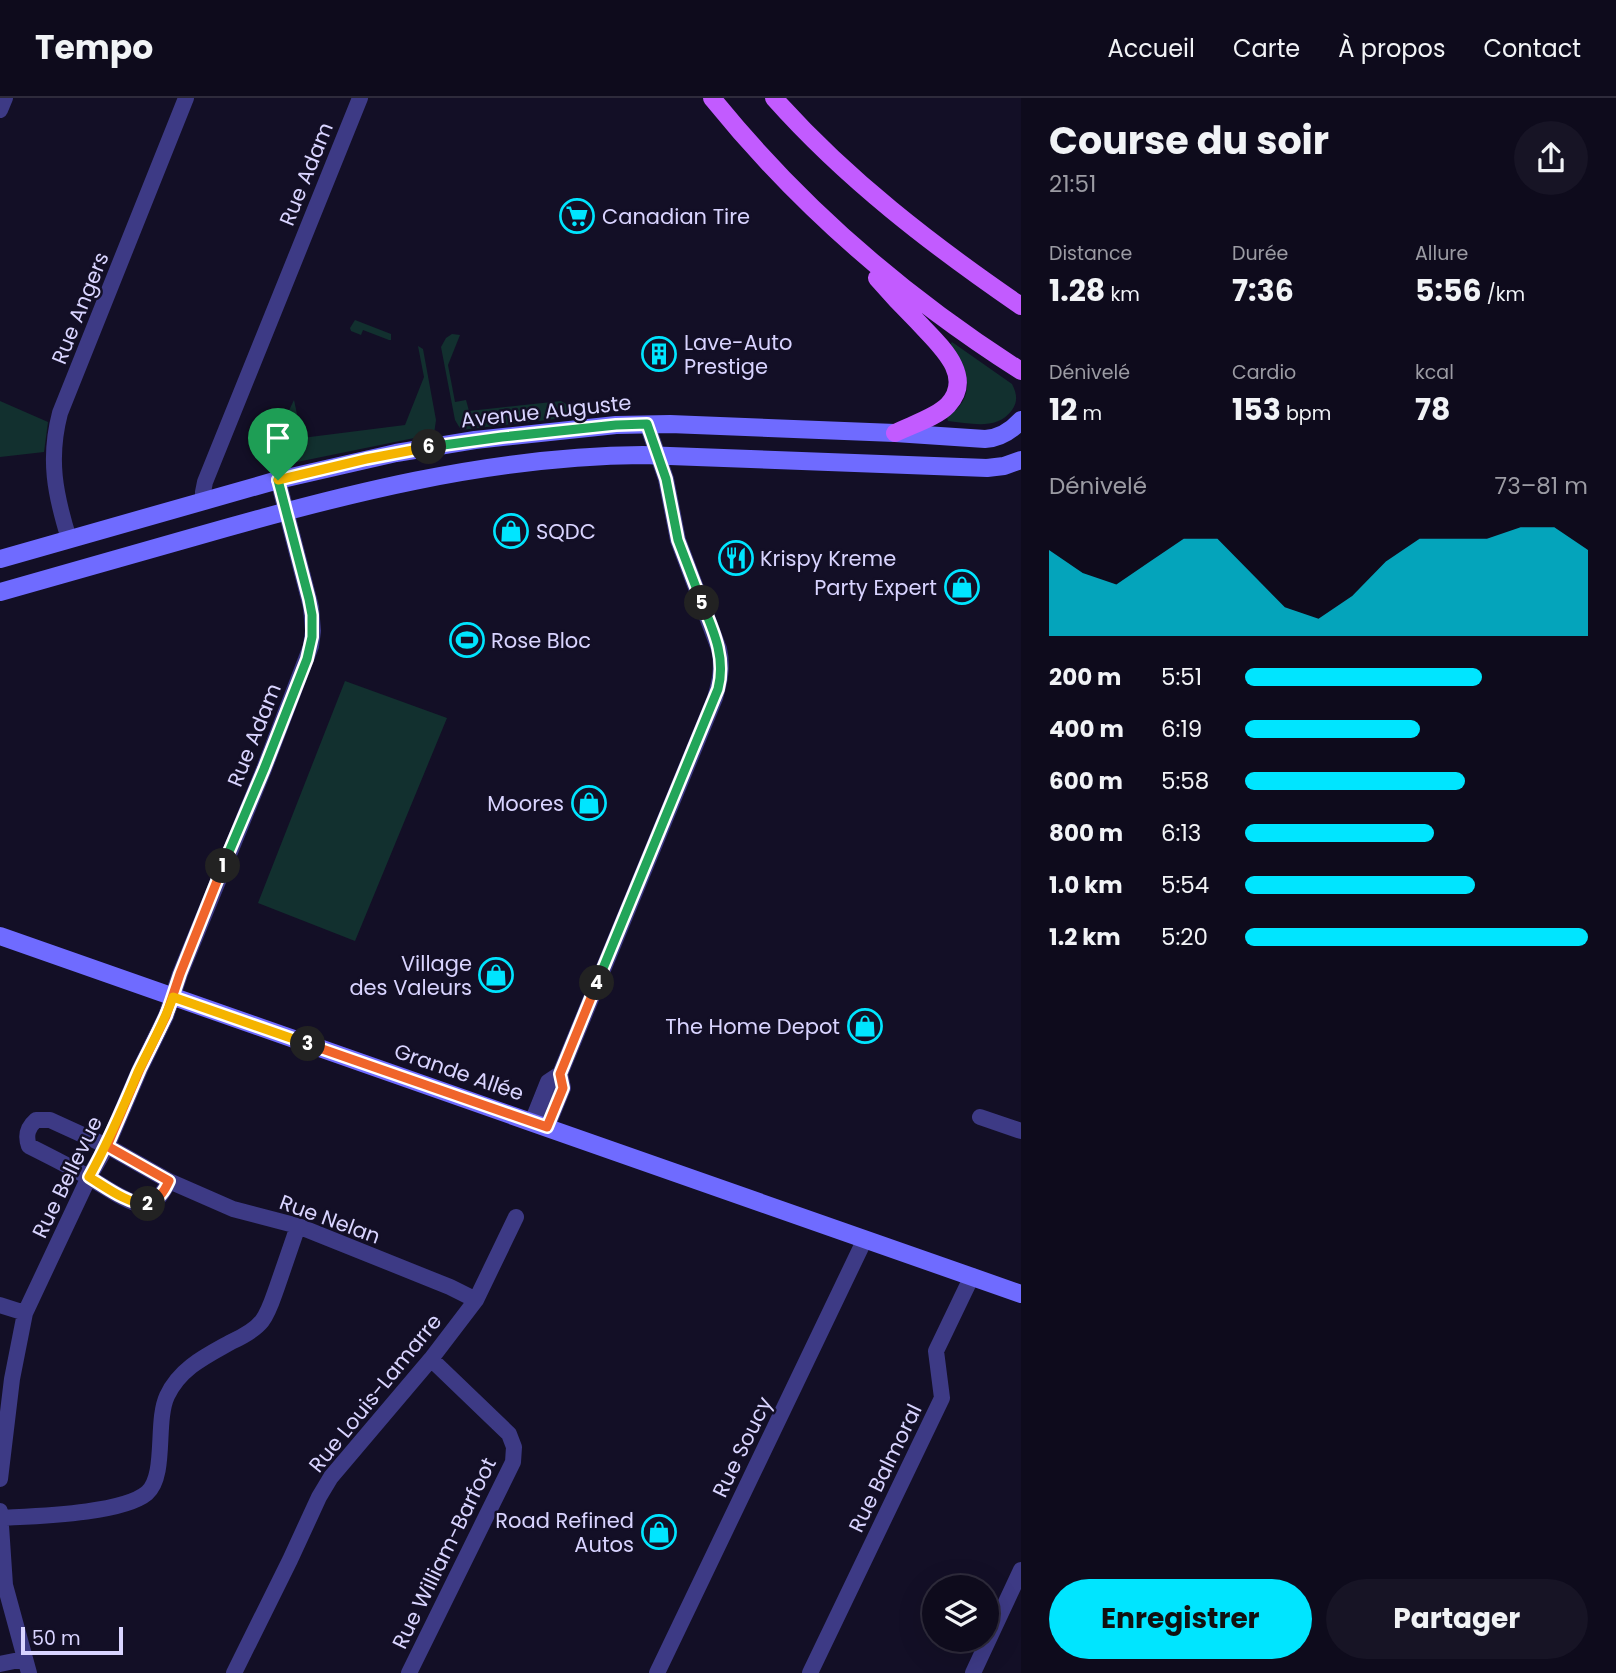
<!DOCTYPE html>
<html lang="fr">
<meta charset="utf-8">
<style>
body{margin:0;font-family:Poppins,sans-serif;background:#171425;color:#f1f3f6;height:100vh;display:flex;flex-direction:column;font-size:26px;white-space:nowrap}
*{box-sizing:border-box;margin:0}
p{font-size:23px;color:#9b9ba3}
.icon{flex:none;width:38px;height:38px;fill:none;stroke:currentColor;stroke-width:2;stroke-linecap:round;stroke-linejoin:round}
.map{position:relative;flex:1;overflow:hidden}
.sheet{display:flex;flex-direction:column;background:#0e0b1c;width:595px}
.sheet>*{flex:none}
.fabs{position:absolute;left:922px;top:1477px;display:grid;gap:14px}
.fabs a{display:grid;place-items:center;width:77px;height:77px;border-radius:50%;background:#0e0b1c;box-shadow:0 7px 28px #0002,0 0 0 2px #2e2b3b;font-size:35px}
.scale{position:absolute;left:21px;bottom:18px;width:102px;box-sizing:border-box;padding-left:7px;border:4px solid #d9d4ff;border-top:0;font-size:19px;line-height:24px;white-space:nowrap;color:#d9d4ff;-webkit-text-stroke:5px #130f26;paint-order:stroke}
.pin{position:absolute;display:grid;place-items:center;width:60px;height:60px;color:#fff;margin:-72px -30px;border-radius:50% 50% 50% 0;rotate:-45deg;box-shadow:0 0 7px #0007}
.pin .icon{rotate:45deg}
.km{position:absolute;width:35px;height:35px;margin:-18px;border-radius:50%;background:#222;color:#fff;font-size:19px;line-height:35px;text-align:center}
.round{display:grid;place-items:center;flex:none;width:74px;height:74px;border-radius:37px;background:#171425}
.headline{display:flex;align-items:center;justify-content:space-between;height:119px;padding:0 28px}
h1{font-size:38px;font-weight:700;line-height:52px}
.metrics{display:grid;grid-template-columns:repeat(3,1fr);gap:10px;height:119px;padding:7px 28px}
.metrics div{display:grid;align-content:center}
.metrics b{font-size:30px;font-weight:700}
.metrics small{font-size:19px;font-weight:400}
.metrics p{font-size:19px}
.chart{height:196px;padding:14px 28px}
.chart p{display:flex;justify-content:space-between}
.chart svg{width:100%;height:126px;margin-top:7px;fill:#00e5ff;opacity:.7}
.action{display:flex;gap:14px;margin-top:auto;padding:14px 28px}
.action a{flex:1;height:80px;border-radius:42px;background:#00e5ff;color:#111;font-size:28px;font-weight:700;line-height:80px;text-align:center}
.action a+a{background:#171425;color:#f1f3f6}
ul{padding:0 28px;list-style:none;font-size:23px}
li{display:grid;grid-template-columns:112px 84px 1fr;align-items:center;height:52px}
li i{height:18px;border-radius:9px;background:#00e5ff}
header{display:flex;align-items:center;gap:42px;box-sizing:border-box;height:98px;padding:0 35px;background:#0e0b1c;border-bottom:2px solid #2e2b3b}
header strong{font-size:33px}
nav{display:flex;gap:38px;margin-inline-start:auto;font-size:24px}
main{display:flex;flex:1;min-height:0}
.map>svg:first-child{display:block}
</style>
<header>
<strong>Tempo</strong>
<nav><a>Accueil</a><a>Carte</a><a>À propos</a><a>Contact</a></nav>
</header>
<main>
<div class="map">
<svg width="1021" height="1575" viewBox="0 0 1021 1575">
<rect width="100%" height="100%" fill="#130f26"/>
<!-- green -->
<path fill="#12302f" d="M355 222 391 236V242H389L363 232 361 237 351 233 350 230Z
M452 236 460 237 448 267 455 304 466 302 469 313 561 303 566 306 569 310 568 314 564 320 461 332 455 322 441 249 446 240Z
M952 244 1012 286C1017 296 1018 303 1012 312 997 333 970 325 948 323L947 319C977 300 970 271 950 247Z
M418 248 423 251 436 322 434 336 297 364C287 360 282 346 282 335 282 325 290 311 294 302L302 340 405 327 424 279Z
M0 303 48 324 44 354 0 359Z
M345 583 447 620 355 843 258 805Z"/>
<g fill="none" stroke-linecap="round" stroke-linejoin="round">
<!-- street -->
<path stroke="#3d3a85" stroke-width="16" d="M0 12 5 0
M203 403V394L205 384 360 0
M69 441C55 396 48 361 60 315L186 0
M980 1019 1021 1033
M532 1024 548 984 560 976 715 600C720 583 723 568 719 551L678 442 666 381 647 326
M547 1029 563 990 560 976
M169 1083 107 1048 50 1022H36C28 1029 25 1037 29 1048 49 1058 69 1068 88 1079 101 1086 127 1105 142 1107 156 1108 164 1093 169 1083L233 1111 298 1128 450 1189 476 1202
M0 1207 25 1215
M0 1381 12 1281 25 1215 89 1079 107 1048 140 971 166 918 180 876 264 671 311 548 313 533 311 509 278 382
M0 1413 5 1487 29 1575
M1 1420C35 1418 122 1416 147 1395 167 1377 155 1324 167 1298 180 1270 206 1258 231 1244 242 1239 254 1233 262 1223 269 1214 273 1200 277 1189 284 1169 291 1148 298 1128
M0 1566 24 1561
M234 1575 290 1462 319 1399 331 1379 431 1261 476 1202 516 1119
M409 1575 513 1364 514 1349 509 1336 431 1261
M657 1575 865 1141
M810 1575 942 1300 936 1253 972 1178
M973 1575 1021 1472"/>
<!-- secondary -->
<path stroke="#6f6bff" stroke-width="18" d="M0 461 278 382 396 355 475 342 616 327 670 326 895 335 985 341C1000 340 1011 333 1021 322
M0 494C65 475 130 457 194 439 340 397 490 358 643 357L987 370 1004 368 1021 362
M0 838 1021 1196"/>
<!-- primary -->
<path stroke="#c25bff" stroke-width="18" d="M712 0C800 109 903 198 1021 273
M774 0C846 81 932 147 1021 208
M877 180C890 195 904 210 918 224 937 245 976 277 948 307 937 319 911 327 895 335"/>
</g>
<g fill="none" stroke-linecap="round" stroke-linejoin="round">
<!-- split-1 casing -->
<g stroke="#fff" stroke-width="14">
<path id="split-1" d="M223 768 264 671 307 561 312 539V517L309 501 278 382"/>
</g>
<!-- split-2 casing -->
<g stroke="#fff" stroke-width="14">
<path id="split-2" d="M148 1106C159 1101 164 1094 169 1083L107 1048 140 971 166 918 180 876 223 768"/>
</g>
<!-- split-3 casing -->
<g stroke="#fff" stroke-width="14">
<path id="split-3" d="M148 1106C131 1108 104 1088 89 1079 108 1045 123 1010 138 974 150 949 164 925 173 899L308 946"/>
</g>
<!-- split-4 casing -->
<g stroke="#fff" stroke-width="14">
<path id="split-4" d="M308 946 547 1029 563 990 560 976 597 885"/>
</g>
<!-- split-5 casing -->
<g stroke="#fff" stroke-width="14">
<path id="split-5" d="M597 885 718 591C726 560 714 534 702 505"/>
</g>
<!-- split-6 casing -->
<g stroke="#fff" stroke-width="14">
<path id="split-6" d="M429 349 502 339 616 327 647 326 666 381 678 442 702 505"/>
</g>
<!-- split-7 casing -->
<g stroke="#fff" stroke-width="14">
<path id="split-7" d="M278 382 366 361 429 349"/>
</g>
<!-- split-1 -->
<use href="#split-1" stroke="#22a559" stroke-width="9"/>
<!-- split-2 -->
<use href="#split-2" stroke="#f0652b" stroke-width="9"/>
<!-- split-3 -->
<use href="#split-3" stroke="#f5b400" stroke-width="9"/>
<!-- split-4 -->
<use href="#split-4" stroke="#f0652b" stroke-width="9"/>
<!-- split-5 -->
<use href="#split-5" stroke="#22a559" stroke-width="9"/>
<!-- split-6 -->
<use href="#split-6" stroke="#22a559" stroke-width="9"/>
<!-- split-7 -->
<use href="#split-7" stroke="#f5b400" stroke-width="9"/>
</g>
<!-- icons -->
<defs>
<g id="supermarket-ring" transform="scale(1.75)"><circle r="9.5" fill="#130f26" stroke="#00e5ff" stroke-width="1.5"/><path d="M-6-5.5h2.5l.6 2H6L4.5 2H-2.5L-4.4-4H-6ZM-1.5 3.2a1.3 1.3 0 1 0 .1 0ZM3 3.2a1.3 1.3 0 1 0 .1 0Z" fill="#00e5ff"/></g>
<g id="building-ring" transform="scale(1.75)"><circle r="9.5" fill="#130f26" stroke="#00e5ff" stroke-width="1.5"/><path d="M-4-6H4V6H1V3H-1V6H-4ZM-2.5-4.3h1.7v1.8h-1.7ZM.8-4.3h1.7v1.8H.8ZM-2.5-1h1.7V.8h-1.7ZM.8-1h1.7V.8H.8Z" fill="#00e5ff"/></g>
<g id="shop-ring" transform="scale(1.75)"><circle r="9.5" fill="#130f26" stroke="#00e5ff" stroke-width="1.5"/><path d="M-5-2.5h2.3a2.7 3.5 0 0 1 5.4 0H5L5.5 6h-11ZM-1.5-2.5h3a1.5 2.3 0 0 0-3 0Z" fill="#00e5ff"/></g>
<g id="restaurant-ring" transform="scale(1.75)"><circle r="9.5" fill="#130f26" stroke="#00e5ff" stroke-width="1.5"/><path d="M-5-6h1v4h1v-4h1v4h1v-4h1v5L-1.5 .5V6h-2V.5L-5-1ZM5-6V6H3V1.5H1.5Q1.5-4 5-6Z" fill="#00e5ff"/></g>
<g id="stadium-ring" transform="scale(1.75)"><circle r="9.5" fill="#130f26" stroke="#00e5ff" stroke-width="1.5"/><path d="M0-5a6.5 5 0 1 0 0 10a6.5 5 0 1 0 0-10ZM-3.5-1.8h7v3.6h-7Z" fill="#00e5ff"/></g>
</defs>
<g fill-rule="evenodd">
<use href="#supermarket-ring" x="577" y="118"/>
<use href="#building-ring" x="659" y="256"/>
<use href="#shop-ring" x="511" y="433"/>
<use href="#restaurant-ring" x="736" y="460"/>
<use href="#shop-ring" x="962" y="489"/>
<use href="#stadium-ring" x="467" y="542"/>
<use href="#shop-ring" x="589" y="705"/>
<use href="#shop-ring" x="496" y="877"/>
<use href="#shop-ring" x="865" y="928"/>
<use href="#shop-ring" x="659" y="1434"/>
</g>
<g text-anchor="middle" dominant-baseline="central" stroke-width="5" stroke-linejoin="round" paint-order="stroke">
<!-- street labels -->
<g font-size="21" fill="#d9d4ff" stroke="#130f26">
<text transform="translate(306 76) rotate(-68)">Rue Adam</text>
<text transform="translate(80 210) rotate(-68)">Rue Angers</text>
<text transform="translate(546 313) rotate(-6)">Avenue Auguste</text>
<text transform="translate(254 637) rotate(-68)">Rue Adam</text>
<text transform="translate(459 974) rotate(19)">Grande Allée</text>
<text transform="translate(67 1079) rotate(-64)">Rue Bellevue</text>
<text transform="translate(330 1121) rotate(20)">Rue Nelan</text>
<text transform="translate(375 1295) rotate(-51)">Rue Louis-Lamarre</text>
<text transform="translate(742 1349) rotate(-64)">Rue Soucy</text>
<text transform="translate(885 1370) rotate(-64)">Rue Balmoral</text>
<text transform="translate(444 1455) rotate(-64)">Rue William-Barfoot</text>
</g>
<!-- poi labels -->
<g font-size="21" fill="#d9d4ff" stroke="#130f26" text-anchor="start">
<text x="602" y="118">Canadian Tire</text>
<text x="684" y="244">Lave-Auto<tspan x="684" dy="24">Prestige</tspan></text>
<text x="536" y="433">SQDC</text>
<text x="760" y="460">Krispy Kreme</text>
<text x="937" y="489" text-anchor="end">Party Expert</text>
<text x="491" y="542">Rose Bloc</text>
<text x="564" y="705" text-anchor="end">Moores</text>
<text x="472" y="865" text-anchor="end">Village<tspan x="472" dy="24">des Valeurs</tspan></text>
<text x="840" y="928" text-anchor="end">The Home Depot</text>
<text x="634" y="1422" text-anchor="end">Road Refined<tspan x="634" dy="24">Autos</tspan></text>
</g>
</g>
</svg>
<div class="fabs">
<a><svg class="icon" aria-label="layers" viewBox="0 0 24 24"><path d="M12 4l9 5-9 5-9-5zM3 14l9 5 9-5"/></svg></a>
</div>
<div class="scale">50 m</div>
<div class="pin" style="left:278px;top:382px;background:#1e9e55"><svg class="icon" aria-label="arrive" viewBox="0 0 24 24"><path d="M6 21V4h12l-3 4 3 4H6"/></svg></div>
<b class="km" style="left:223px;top:768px">1</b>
<b class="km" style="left:148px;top:1106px">2</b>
<b class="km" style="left:308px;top:946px">3</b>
<b class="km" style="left:597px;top:885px">4</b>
<b class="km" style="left:702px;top:505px">5</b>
<b class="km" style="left:429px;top:349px">6</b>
</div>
<section class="sheet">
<div class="headline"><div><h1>Course du soir</h1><p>21:51</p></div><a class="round"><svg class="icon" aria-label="share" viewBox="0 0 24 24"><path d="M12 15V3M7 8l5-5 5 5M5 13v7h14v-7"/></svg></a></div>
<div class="metrics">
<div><p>Distance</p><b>1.28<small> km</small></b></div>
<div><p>Durée</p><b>7:36</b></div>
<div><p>Allure</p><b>5:56<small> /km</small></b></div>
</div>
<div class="metrics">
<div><p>Dénivelé</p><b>12<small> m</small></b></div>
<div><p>Cardio</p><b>153<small> bpm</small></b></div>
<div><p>kcal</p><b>78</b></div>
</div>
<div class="chart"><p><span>Dénivelé</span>73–81 m</p>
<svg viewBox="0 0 160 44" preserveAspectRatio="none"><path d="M0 44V14L10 22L20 26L30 18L40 10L50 10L60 22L70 34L80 38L90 30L100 18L110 10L120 10L130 10L140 6L150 6L160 14V44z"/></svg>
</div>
<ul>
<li><b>200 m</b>5:51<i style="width:69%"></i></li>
<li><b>400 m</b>6:19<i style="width:51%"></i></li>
<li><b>600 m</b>5:58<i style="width:64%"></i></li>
<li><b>800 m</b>6:13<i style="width:55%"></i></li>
<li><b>1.0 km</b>5:54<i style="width:67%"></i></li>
<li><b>1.2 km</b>5:20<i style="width:100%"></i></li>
</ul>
<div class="action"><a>Enregistrer</a><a>Partager</a></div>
</section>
</main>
